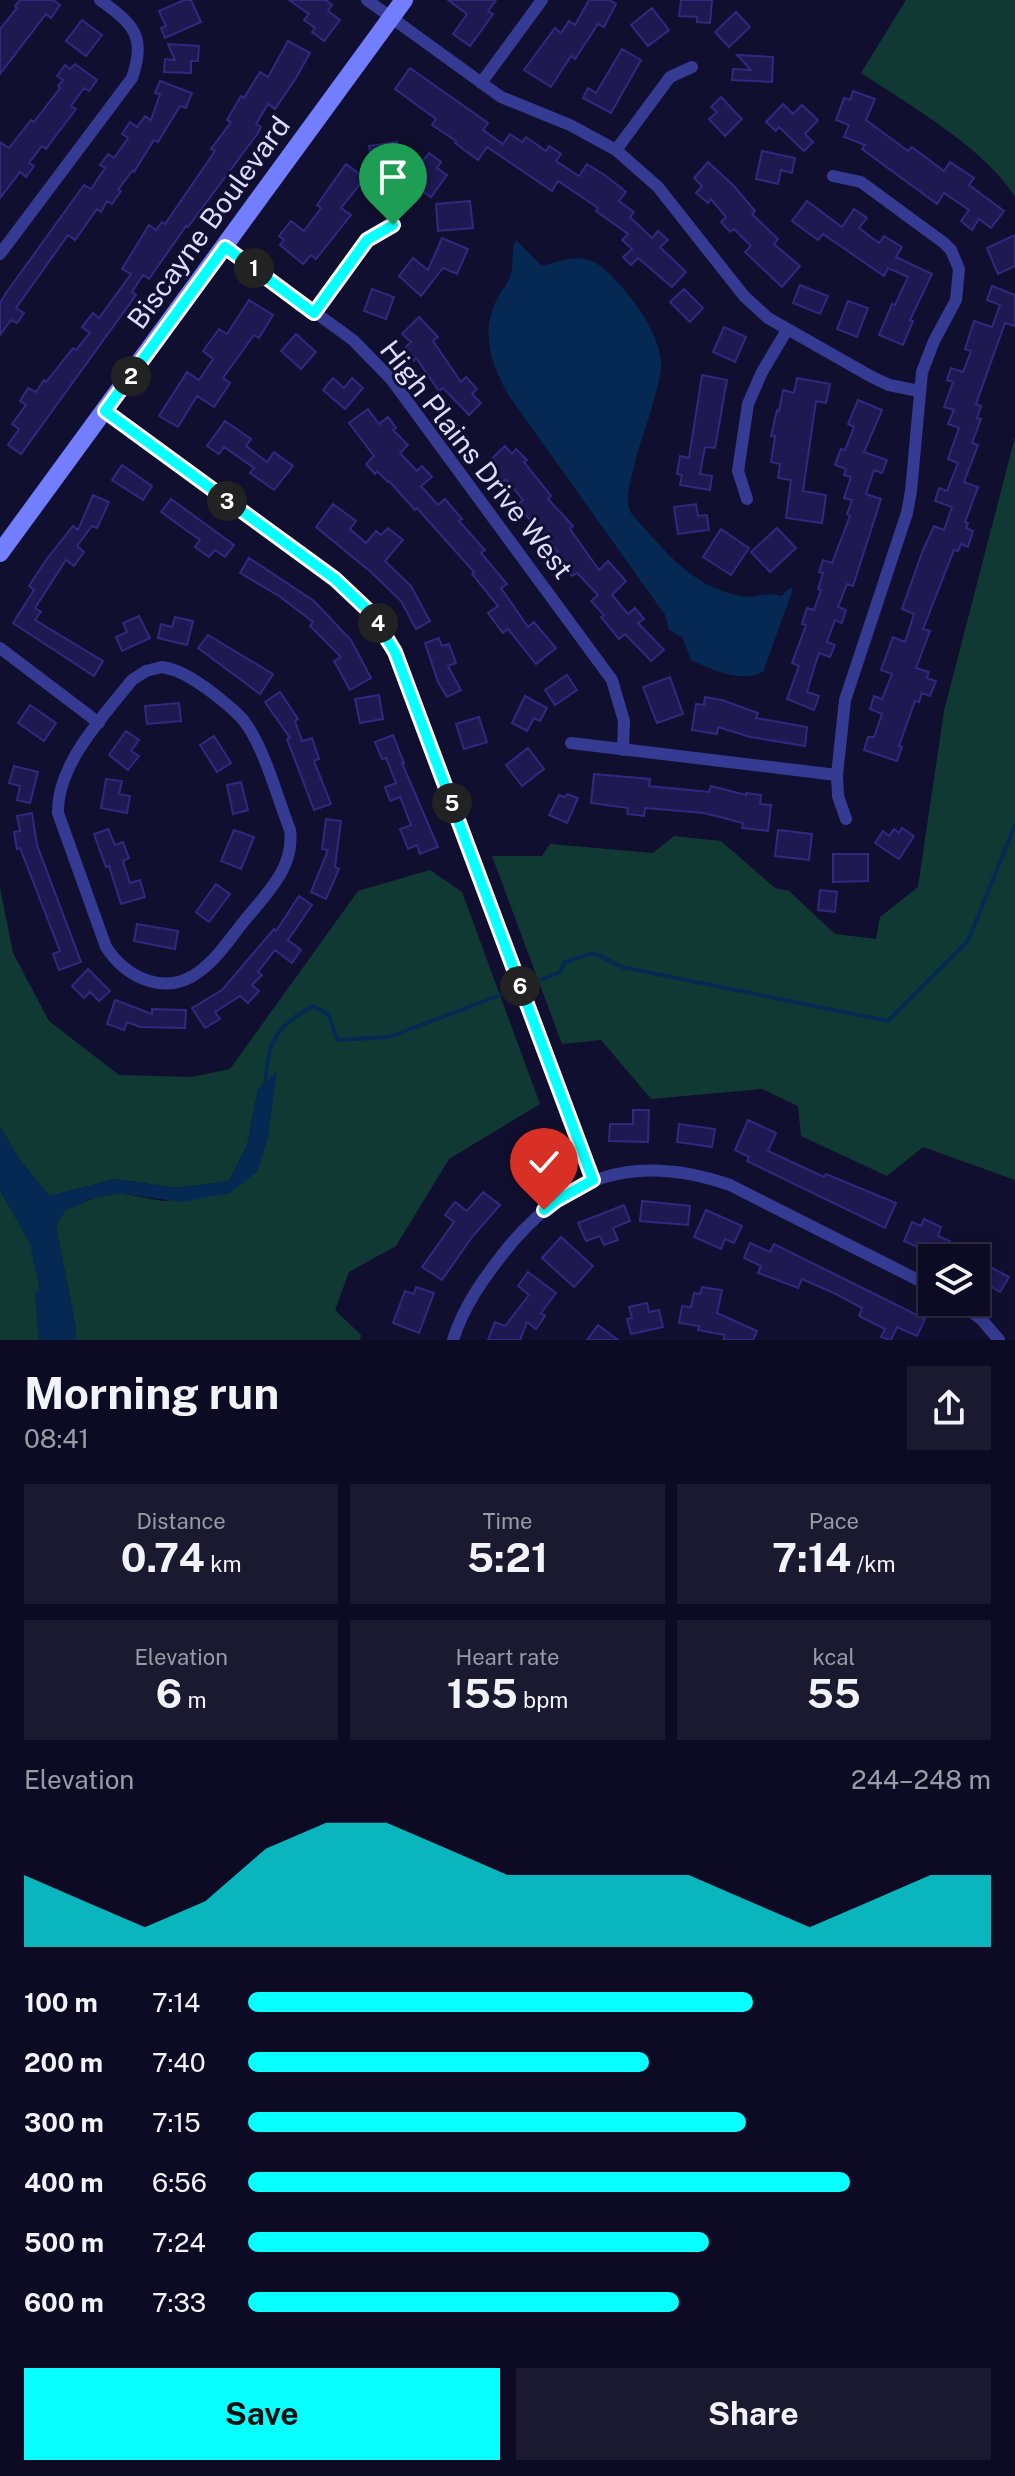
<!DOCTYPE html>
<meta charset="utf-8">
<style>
body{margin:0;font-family:"Public Sans",sans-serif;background:#1b1930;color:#f1f3f6;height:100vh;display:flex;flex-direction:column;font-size:30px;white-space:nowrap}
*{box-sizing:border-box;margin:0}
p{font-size:26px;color:#9a9ba6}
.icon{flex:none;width:44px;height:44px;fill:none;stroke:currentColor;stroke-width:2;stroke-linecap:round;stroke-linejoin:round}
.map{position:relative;height:1340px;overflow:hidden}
.details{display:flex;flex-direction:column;background:#0d0b23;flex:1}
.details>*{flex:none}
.fabs{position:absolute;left:918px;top:1244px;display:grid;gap:16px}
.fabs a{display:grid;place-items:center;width:72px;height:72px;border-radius:0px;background:#0d0b23;box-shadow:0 4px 20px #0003,0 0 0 2px #2d2b41;font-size:40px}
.pin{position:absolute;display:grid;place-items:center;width:68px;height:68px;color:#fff;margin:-82px -34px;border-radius:50% 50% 50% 0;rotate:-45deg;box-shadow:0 0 8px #0007}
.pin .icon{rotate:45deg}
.km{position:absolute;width:40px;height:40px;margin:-20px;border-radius:50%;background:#222;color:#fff;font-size:22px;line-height:40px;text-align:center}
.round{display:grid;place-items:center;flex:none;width:84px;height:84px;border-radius:0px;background:#1b1930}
.summary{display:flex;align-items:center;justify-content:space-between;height:136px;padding:0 24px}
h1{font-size:44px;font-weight:700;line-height:60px}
.metrics{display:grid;grid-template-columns:repeat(3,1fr);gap:12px;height:136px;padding:8px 24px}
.metrics div{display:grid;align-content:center;border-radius:0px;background:#1b1930;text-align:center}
.metrics b{font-size:40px;font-weight:700}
.metrics small{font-size:22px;font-weight:400}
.metrics p{font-size:22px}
.chart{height:224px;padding:16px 24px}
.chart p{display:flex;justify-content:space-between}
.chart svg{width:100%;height:144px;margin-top:8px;fill:#08ffff;opacity:.7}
.button{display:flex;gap:16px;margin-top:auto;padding:16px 24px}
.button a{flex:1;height:92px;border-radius:0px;background:#08ffff;color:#111;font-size:32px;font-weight:700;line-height:92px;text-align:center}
.button a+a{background:#1b1930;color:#f1f3f6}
ul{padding:0 24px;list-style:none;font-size:26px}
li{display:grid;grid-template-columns:128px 96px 1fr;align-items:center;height:60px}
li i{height:20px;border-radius:10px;background:#08ffff}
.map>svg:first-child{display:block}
</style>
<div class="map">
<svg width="1015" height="1340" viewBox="0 0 1015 1340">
<rect width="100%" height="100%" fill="#110f2f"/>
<!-- green -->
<path fill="#113934" d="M906 0H1015V197C986 149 908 104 861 73Z
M1015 437V1180L923 1147 887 1176 801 1136 798 1106 762 1089 651 1099 601 1040 562 1044 492 856H542L550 844 653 853 674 836 721 841 775 888 789 891 835 934 876 939 880 917 918 887 944 711Z
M430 870 462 892 540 1104 449 1159 396 1246 349 1272 335 1310 361 1335 360 1340H75L76 1329 56 1227 65 1210 95 1198 120 1193 162 1201 230 1193 277 1073 258 1090 247 1146 229 1181 176 1188 116 1179 49 1196 16 1155 0 1126V888L13 953 49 1021 119 1075 192 1077 230 1069 358 891Z
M0 1190 31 1245 40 1290 35 1293 39 1340H0Z"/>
<!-- water -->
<path fill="#052952" d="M516 240 542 266C582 254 592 253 621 286 639 307 657 332 661 360 664 381 639 442 634 466 632 478 625 495 629 508 631 516 642 525 647 531 674 562 698 587 740 596 753 599 768 591 781 596L790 588 793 589 763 672C740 683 712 670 691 660L682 637 669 630 665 615 509 396C491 364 480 334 497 299 501 292 507 285 510 277 515 265 510 251 516 240Z
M277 1071 268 1138 257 1172 230 1193 182 1202 120 1193 95 1198 65 1210 56 1227 76 1329 75 1340H39L35 1293 40 1289 30 1244 0 1190V1126L16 1155 49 1196 116 1179 176 1188 229 1181 247 1146 258 1090Z"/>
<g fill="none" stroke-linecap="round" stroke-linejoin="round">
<!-- stream -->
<path stroke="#052952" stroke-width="4" d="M535 982 560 972 565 962 594 953 622 967 888 1021 968 941 1015 825
M265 1087C268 1044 273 1027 313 1006L329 1015 337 1040 389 1037 500 995"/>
</g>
<!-- building -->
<path fill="#1f1952" stroke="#312880" stroke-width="2" d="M20 0H53L60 5 51 18 46 14 0 74V29L17 8 15 6Z
M184 0H191L201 22 165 38 161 28 166 26 159 11Z
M289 0H326L332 5 328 11 340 20 324 41 312 32 315 28 304 20 309 14Z
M448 0H496L488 11 493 14 470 46 453 34 467 14Z
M589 0H609L616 4 604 27 598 24 575 59 571 56 551 87 524 70 555 28 561 33 569 21 575 25Z
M681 0H712L710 23 697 22V17L679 16Z
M652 8 669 30 648 46 631 25Z
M736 12 750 27 729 47 715 32Z
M82 20 102 35 86 56 66 41Z
M288 41 310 53 296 78 275 109 268 104 256 124 261 127 258 133 188 227 186 226 149 279 143 275 132 292 136 295 21 454 8 445 19 429 12 424 26 405 20 401 28 388 36 392 44 380 46 382 73 348 76 350 90 333 82 327 93 313 99 318 131 274 122 269 149 225 156 230 162 222 165 224 215 151 211 149 231 122 227 120 241 96 244 98 260 72 268 77Z
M168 44 199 46 198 61H191V73L164 72 165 59 175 60Z
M622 49 641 60 611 113 583 98 588 88 596 93Z
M737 55 773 57 772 82 732 80 733 69 751 70Z
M75 64 97 80 89 91 84 88 71 106 76 109 54 138 46 149 42 146 29 163 34 166 26 177 20 172 0 198V142L9 148 31 120 34 122 60 88 58 86 63 80 57 76 65 65 70 69Z
M410 68 488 123 483 130 503 144 510 134 522 142 526 137 546 151 549 146 561 154 556 161 579 176 587 164 606 176 626 192 619 201 634 212 630 217 652 238 658 231 668 240 660 247 686 272 672 287 638 258 631 265 623 257 632 249 622 240 628 234 596 211 598 208 558 181 552 191 487 147 478 160 455 143 456 141 432 125 436 119 395 89Z
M160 81 192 93 186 108 180 106 158 142 154 140 134 172 132 171 118 190 121 191 112 204 107 201 101 212 97 209 75 240 68 235 16 308 24 313 17 323 11 320 0 335V303L6 293 84 185 91 189 105 168 100 165 108 154 114 158 128 138 122 134 130 122 137 127 145 116 151 120 160 94 155 93Z
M853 91 875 99 866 120 908 151 912 147 944 171 950 162 974 178 969 185 1004 211 991 228 979 219 972 230 961 221 969 210 944 193 937 204 862 149 865 145 844 137 849 125 836 120 844 98 850 100Z
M721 97 742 119 725 136 709 119 717 112 711 107Z
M783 104 793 114 802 105 818 120 805 134 813 142 804 151 779 127 776 131 766 122Z
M397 142 403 176 375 181 369 146Z
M762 151 795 158 792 173 781 170 778 184 756 179Z
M429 153 441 162 437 168 447 175 431 197 408 181Z
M708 162 734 186 755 211 752 214 778 239 774 244 800 266 782 287 745 252 751 246 734 229 730 232 721 222 726 217 711 199 708 203 696 193 702 186 694 178Z
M346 164 365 178 341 208 351 215 316 259 311 255 303 264 280 245 284 240 279 236 291 221 304 231 321 208 317 205Z
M470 201 473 228 438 231 436 204Z
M807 201 842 227 854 209 867 218 859 228 879 243 884 236 902 247 896 257 932 274 910 320 913 321 903 345 879 335 892 304 895 305 908 277 888 268 884 276 823 234 818 240 792 221Z
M1015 235V266L998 274 987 248Z
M442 238 468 249 457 274 443 268 421 296 399 276 413 258 428 270Z
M800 285 828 296 820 314 793 303Z
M992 286 1015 295V326L1005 323 976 404 981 406 977 418 981 419 972 443 978 445 964 482 978 487 965 522 968 523 966 528 973 531 968 547 961 544 958 551 954 550 923 629 930 631 916 668 929 672 927 678 936 681 930 696 922 693 919 702 915 701 899 746 902 747 897 761 864 750 868 737H874L882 714 870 709 874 696 882 699 892 674 881 670 893 637 905 642 914 614 902 609 923 550 934 526 944 530 952 507 935 501 939 488 947 491 958 463 948 459 959 428 948 424 954 410 944 407 953 382 947 380 951 368 963 372 971 351 965 349 974 321 992 327 1000 305 987 300Z
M372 289 394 297 386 319 364 311Z
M684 289 703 308 690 322 670 302Z
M249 300 273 315 259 338 254 335 223 378 230 383 214 407 197 396 178 427 159 416 187 372 199 380 213 359 203 351 219 329 227 334Z
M848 301 868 308 857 337 837 329Z
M419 317 438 337 433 341 461 382 466 377 477 389 472 394 481 403 469 415 443 388 439 391 416 358 414 361 403 350 411 342 402 334Z
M724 327 746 337 735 362 713 352Z
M296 334 316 352 301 369 281 351Z
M702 375 727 380 715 448 705 447 700 474 712 476 710 490 680 485 682 475 677 474 680 456 689 458Z
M333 378 344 388 352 378 363 388 345 409 323 390Z
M797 378 830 384 826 403 816 401 803 491 826 495 822 523 786 518 791 480 778 478 780 464 771 462 775 436H771L777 410 779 411 783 390 794 393Z
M858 400 882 410 864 452 887 460 882 473 874 470 866 494 881 499 853 586 847 584 838 607 846 610 842 623 835 620 827 642 835 645 830 657 819 653 811 678 807 692 819 696 814 710 787 699 799 666 792 663 806 625 802 624 807 608 814 610 821 590 818 589 823 573 819 572 823 560 832 563 850 516 847 514 852 500 844 498 851 477 844 475 846 469 835 465 841 449 845 450 854 427 848 424Z
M368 409 379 424 388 417 396 428 393 430 408 445 400 453 417 471 422 466 432 477 421 486 438 505 445 499 462 519 459 521 485 550 481 553 507 584 501 588 528 627 534 622 556 648 536 664 508 629 503 633 488 613 498 606 472 574 474 572 417 508 415 510 389 481 388 482 377 471 375 474 366 464 374 456 349 423Z
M225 421 251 439 246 446 267 462 274 452 293 466 274 490 250 473 254 468 224 447 219 454 207 446Z
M505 446 512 454 516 449 527 460 524 462 551 496 548 499 573 526 570 529 599 570 608 561 626 581 612 595 628 614 635 608 644 619 638 623 664 650 651 661 625 634 619 639 601 617 604 615 591 601 598 595 577 573 572 576 556 553 558 552 517 505 523 500 506 479 503 482 486 464Z
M122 465 152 486 143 500 112 480Z
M93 495 109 502 97 528 92 526 77 546 84 552 74 566 66 560 35 608 41 612 35 620 103 661 94 676 13 623 34 590 29 586 46 560 73 526 78 530Z
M171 499 234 545 225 557 215 550 209 557 195 547 200 540 161 512Z
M333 504 356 521 350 529 366 543 376 531 381 535 388 528 403 540 385 561 411 586 430 621 416 629 401 601 371 572 316 527Z
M696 504 698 516 707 515 709 530 678 534 674 507Z
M777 528 796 548 770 572 751 552Z
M721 529 749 548 731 575 703 557Z
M249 558 314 601 351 640 371 678 350 690 334 661 341 657 310 626 313 622 279 596 240 573Z
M139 616 150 638 122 651 116 637 127 632 123 623Z
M175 617 193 621 187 645 158 638 161 624 172 627Z
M208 635 273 674 260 694 198 648Z
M439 638 442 646 449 644 456 663 448 666 461 690 447 697 438 682 425 643Z
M567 675 577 690 555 705 545 690Z
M670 677 683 714 657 723 643 687Z
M280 692 298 719 295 721 302 741 312 738 319 759 314 761 331 804 314 810 287 739 290 738 265 702Z
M379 695 383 719 360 723 355 699Z
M525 696 547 708 540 721 534 718 527 731 512 723Z
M705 697 722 700 758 713 756 718 807 727 805 746 750 737 718 727 717 734 692 730 696 704 704 705Z
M179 703 181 721 147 724 145 706Z
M30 705 56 723 44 741 18 723Z
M479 717 487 742 464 749 456 724Z
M126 731 139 740 131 751 139 756 128 770 109 755Z
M393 735 404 763H402L438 847 420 854 417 845 408 849 400 829 411 825 400 797 390 801 385 787 396 783 386 758 382 759 375 742Z
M214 736 231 763 217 772 200 745Z
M528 748 544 769 522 786 506 765Z
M14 766 38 772 30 803 17 800 20 786 9 783Z
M594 774 650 779 649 786 709 792 711 786 746 795V793L761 795 760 804 771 805 768 831 742 828 743 823 704 813 645 808 644 816 627 814 628 808 591 803Z
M106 779 122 781 119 794 130 796 127 813 101 808Z
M241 782 248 810 233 814 227 785Z
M567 794 578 798 567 823 549 815 559 795 565 797Z
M32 813 37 845 81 962 59 970 53 954 60 951 20 848 17 849 14 832 20 831 17 816Z
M326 819 341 821 335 867 339 869 326 899 311 892 328 850 322 849Z
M902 828 914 836 899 859 875 843 883 831 889 836 894 829 899 833Z
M108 829 115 845 123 842 129 858 123 861 130 883 140 880 145 897 121 904 109 866 106 867 94 834Z
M234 830 254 837 241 869 221 861Z
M778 830 812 834 809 860 775 856Z
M833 854H868V881L833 882Z
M216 884 230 894 209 922 196 912Z
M820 890 837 892 835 912 818 910Z
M299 896 312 905 288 940 301 950 292 963 275 950 258 972 262 975 252 985 259 991 248 1003 240 996 215 1012 220 1019 205 1028 192 1008 222 990 274 929 276 931Z
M137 924 178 931 175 949 134 941Z
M88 969 110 991 99 1001 90 992 84 998 72 986Z
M115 1000 152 1014V1009L186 1010 185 1028 140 1027 127 1022 124 1030 107 1024Z
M633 1110H649L648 1142 609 1141 610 1124H633Z
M748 1120 776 1133 768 1151 824 1177 826 1174 896 1203 885 1228 747 1161 749 1157 735 1150Z
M679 1124 715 1129 712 1147 677 1142Z
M531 1148 536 1156 547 1149 554 1162 523 1181 514 1167 524 1161 520 1155Z
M483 1192 500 1205 472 1237 442 1280 422 1267 454 1222 445 1215 455 1202 467 1211Z
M642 1201 690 1206 688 1225 640 1221Z
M624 1205 630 1221 613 1228 618 1240 604 1245 600 1236 586 1241 578 1223Z
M706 1210 742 1226 734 1243 725 1239 721 1249 694 1237Z
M924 1219 941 1227 938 1236 950 1241 942 1258 904 1241 912 1222 921 1226Z
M561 1237 593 1266 574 1287 542 1258Z
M750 1243 770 1252 774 1244 925 1319 917 1336 897 1327 891 1340H889L881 1337 885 1329 859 1316 862 1308 836 1294 802 1279 798 1288 758 1273 761 1266 744 1258Z
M981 1262 1009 1277 1000 1292 976 1278V1272Z
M528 1272 556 1293 541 1313 545 1316 536 1329 527 1322 520 1340H488L495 1322 505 1326 529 1295 518 1286Z
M416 1287 434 1293 419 1333 393 1323 405 1291 414 1294Z
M702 1287 722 1290 717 1313 757 1331 753 1340H723L725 1335 698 1330 699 1326 679 1323 682 1306 691 1307 694 1293 700 1294Z
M647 1303 649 1312 659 1310 663 1327 631 1334 627 1319 632 1318 629 1307Z
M598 1325 618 1340H587Z"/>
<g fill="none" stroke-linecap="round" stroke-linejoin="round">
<!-- street -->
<path stroke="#353b92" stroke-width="12" d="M367 0 501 97 570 125 616 150 658 187 744 296 768 318 872 377 889 385 919 391
M481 83 542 0
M616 150 670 77 692 67
M833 176 861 182 944 243 951 250 959 269 956 300 934 341 922 372 911 491 907 513 845 700 837 775 838 796 846 819
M225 247 353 340 391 379 612 680 624 721 623 750
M0 254 132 78C147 36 133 24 100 0
M314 313 367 240 393 225
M105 411 335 579C367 607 388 635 404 673L593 1180
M747 499 738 471 748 404 762 372 787 330
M0 648 99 723
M162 667C180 670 191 678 206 688 219 698 233 708 244 721 265 749 277 797 290 830 295 867 267 893 245 920 231 937 218 958 200 971 167 997 127 979 106 947L58 813C57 764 103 717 132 680L146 671Z
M571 743 837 775
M959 1302 982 1320 999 1340
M453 1340C463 1308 481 1282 502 1255 564 1175 634 1152 730 1185L932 1287"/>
<!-- secondary -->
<path stroke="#737eff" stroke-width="18" d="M0 553 404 0"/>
</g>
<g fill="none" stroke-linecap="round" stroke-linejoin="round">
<!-- route casing -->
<g stroke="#fff" stroke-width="16">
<path id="route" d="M393 225 367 240 314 313 225 247 105 411 335 579 371 613 395 652 593 1180 557 1200 544 1210"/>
</g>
<!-- route -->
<use href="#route" stroke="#08ffff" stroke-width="10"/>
</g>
<g text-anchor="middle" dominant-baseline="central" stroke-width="6" stroke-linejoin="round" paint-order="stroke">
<!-- street labels -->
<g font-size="28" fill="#dddcff" stroke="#110f2f">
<text transform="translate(208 222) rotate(-54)">Biscayne Boulevard</text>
<text transform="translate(477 459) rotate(52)">High Plains Drive West</text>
</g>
</g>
</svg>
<div class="fabs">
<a><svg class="icon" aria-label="layers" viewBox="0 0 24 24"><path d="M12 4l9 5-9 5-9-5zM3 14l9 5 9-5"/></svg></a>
</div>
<div class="pin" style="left:393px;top:225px;background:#1e9e55"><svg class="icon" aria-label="arrive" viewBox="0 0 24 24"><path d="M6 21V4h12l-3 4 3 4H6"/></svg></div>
<div class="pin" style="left:544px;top:1210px;background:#d93025"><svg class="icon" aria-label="check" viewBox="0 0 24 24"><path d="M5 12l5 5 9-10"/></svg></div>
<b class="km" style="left:254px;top:268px">1</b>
<b class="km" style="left:131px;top:376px">2</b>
<b class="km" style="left:227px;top:501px">3</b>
<b class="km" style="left:378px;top:623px">4</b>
<b class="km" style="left:452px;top:803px">5</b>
<b class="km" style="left:520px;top:986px">6</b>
</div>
<section class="details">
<div class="summary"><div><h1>Morning run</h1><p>08:41</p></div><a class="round"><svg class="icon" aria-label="share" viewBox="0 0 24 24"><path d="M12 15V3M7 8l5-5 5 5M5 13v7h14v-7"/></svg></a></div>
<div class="metrics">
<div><p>Distance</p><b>0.74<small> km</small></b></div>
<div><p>Time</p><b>5:21</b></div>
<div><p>Pace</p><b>7:14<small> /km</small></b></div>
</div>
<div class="metrics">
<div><p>Elevation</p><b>6<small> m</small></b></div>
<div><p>Heart rate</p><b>155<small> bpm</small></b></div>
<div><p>kcal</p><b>55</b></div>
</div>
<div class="chart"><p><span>Elevation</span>244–248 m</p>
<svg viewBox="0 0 160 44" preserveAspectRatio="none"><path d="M0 44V22L10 30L20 38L30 30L40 14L50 6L60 6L70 14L80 22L90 22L100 22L110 22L120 30L130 38L140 30L150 22L160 22V44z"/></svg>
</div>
<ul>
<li><b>100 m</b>7:14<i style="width:68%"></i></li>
<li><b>200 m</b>7:40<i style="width:54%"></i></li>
<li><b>300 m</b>7:15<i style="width:67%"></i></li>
<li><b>400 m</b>6:56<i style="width:81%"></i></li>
<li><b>500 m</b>7:24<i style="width:62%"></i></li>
<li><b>600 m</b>7:33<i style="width:58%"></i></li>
</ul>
<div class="button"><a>Save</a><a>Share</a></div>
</section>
